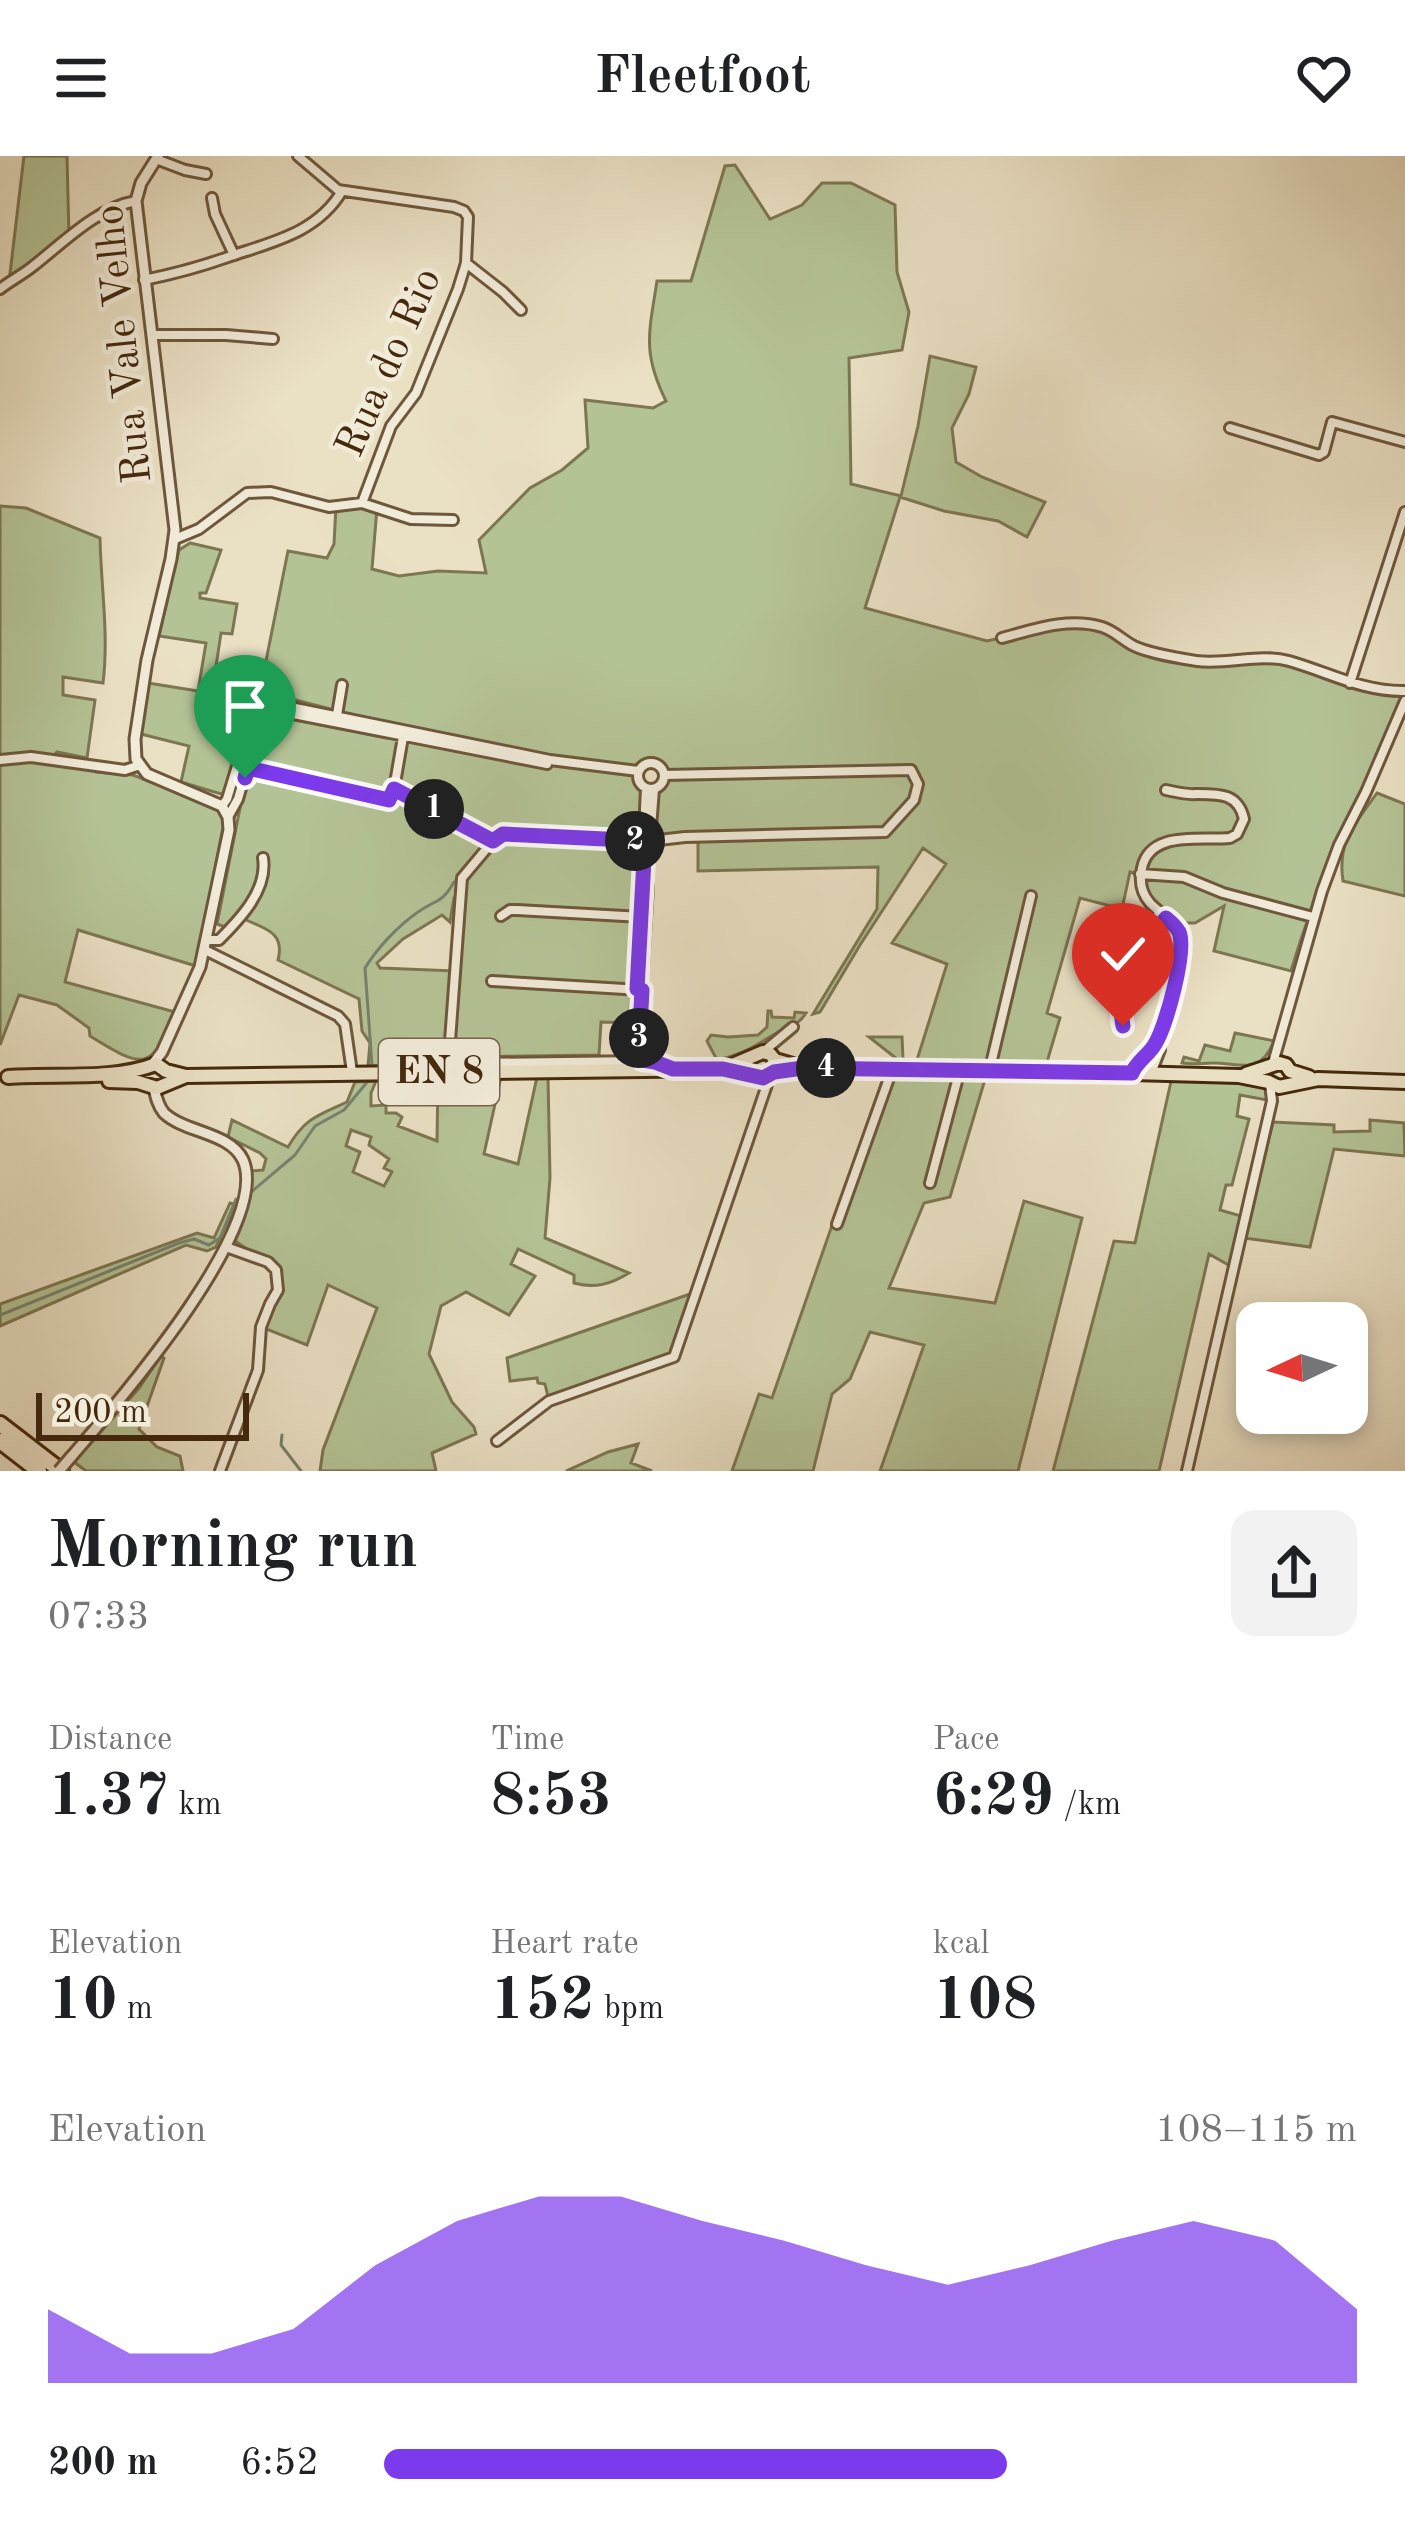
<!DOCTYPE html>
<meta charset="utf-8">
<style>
body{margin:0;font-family:"Old Standard TT",serif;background:#f2f2f2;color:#202124;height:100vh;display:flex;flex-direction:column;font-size:45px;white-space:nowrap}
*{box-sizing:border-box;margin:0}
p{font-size:39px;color:#757577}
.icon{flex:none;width:66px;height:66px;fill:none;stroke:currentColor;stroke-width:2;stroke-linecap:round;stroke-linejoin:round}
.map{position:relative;height:1315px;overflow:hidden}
.drawer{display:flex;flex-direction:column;background:#fff;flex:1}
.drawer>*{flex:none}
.needle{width:78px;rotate:266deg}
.fabs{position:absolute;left:1236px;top:1146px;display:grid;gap:24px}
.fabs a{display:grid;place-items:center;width:132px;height:132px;border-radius:24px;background:#fff;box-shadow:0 6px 18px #0003;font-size:60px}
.scale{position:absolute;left:36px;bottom:30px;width:213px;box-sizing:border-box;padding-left:12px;border:6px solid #46290d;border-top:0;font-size:33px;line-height:42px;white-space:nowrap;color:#46290d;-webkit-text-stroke:9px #f1ebd9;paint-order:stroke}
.pin{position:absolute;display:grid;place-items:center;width:102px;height:102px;color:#fff;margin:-123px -51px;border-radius:50% 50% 50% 0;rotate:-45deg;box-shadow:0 0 12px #0007}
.pin .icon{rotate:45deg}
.km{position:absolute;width:60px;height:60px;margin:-30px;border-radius:50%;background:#222;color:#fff;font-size:33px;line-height:60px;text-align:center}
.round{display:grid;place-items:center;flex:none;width:126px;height:126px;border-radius:24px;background:#f2f2f2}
.headline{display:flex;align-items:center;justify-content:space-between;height:204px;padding:0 48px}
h1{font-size:66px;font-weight:700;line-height:90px}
.figures{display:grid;grid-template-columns:repeat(3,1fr);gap:18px;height:204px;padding:12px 48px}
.figures div{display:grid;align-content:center}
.figures b{font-size:60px;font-weight:700}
.figures small{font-size:33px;font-weight:400}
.figures p{font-size:33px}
.chart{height:336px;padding:24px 48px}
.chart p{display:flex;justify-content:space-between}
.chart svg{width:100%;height:216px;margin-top:12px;fill:#7c3aed;opacity:.7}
ul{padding:0 48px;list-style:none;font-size:39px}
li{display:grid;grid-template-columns:192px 144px 1fr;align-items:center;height:90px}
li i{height:30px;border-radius:15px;background:#7c3aed}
header{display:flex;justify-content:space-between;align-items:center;height:156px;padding:0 48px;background:#fff;font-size:54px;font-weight:700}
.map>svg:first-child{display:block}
</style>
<header><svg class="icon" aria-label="menu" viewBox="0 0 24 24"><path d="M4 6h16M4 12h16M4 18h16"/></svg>Fleetfoot<svg class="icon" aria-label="heart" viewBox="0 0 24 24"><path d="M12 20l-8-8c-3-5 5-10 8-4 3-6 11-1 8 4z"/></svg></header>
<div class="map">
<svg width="1405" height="1315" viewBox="0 0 1405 1315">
<rect width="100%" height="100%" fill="#eae0c4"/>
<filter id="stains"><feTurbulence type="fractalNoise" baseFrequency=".00167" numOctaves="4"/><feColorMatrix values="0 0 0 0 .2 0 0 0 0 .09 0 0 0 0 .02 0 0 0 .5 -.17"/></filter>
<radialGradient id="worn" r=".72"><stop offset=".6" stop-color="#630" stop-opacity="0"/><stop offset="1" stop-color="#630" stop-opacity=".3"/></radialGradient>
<!-- green -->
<path fill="#b4c396" stroke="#7d7652" stroke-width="3" fill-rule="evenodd" d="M24 0H67L69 81 9 126Z
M735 9 770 63 802 49 822 27H851L895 49 897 116 909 156 902 194 849 202 851 328 901 340 918 270 930 200 976 211 969 238 952 272 956 306 982 321 1045 346 1027 381 998 365 944 355 900 341 865 452 987 485 1047 471 1080 467 1114 475 1136 491 1214 506 1280 503 1342 525 1405 535V544C1362 633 1319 720 1291 815L1214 795 1224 750 1195 767H1175L1147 744 1140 719 1130 716 1122 753 1080 742 1047 857 1060 862 1047 906 902 907 869 881H902L903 903 917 904 947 808 892 787 946 708 923 692 860 789 820 856 813 858 877 753 878 711 698 715V681L650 685 654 633 661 627 664 619 659 609 652 606 641 611C636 619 638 627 646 632L635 867 601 866 599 899 451 901 440 909 368 910 370 887 362 875 359 843 278 804C286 774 261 772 242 762L230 773 217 768 241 647 266 561 274 560 387 582 412 583 525 605 592 614V611L425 577 260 535 288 395 327 402 334 388 336 350 377 352 372 413 399 420 438 415 486 417 479 384 530 332 562 314 588 292 585 244 653 252 666 245C642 196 649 177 657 125H691L725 10ZM459 738 455 815 380 812 377 807 403 783 442 759 450 766 454 742Z
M0 350 26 352 100 382C101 431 109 479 103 527L63 521V539L95 544 87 602 57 596 53 600 37 599 31 595 26 599 10 598V603L92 610 96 616 133 619 211 649 217 653 224 666 196 810 78 774 65 826 175 856C152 916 143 913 90 880L89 872 57 849 19 839 0 889Z
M190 387 221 394 206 437H200V442L237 448 232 478 221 477 210 550 247 557 225 637 221 638 181 626 189 590 141 578 148 527 198 535 206 487 159 480 179 394Z
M1377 637 1405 648V740L1343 725C1337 685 1355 668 1377 637Z
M768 855H771L772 861 794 862 795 856 806 857C799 868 794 868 782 874 756 888 749 897 717 904L707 885 711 879 728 881 758 879 767 871Z
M1235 877 1274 885C1260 920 1241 907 1213 907 1202 907 1194 909 1182 907L1184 901 1199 905 1205 889 1230 895Z
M885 917 986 920 950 1041 924 1047 889 1132 995 1147 1024 1045 1082 1062 1018 1315H880L924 1189 870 1176 850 1223 832 1238 813 1315H732L759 1238 772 1242Z
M501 921 484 998 518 1008 537 921H548L550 1022 545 1082 629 1117C611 1128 595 1133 574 1127V1119L518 1093 511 1108 535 1120 509 1159 466 1136 441 1150 429 1198 452 1246 474 1271 476 1278 432 1297 436 1315H320L323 1294 377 1152 328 1129 307 1189 261 1171 278 1134 276 1114 234 1084 248 1039 251 1015 263 1014 266 1003 260 997 228 981 232 964 288 991C305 962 317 960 347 946L355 926 376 925 371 937V950L386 949V957H396L402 961 398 970 437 985 438 923ZM351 974 371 981 369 989 389 1003 384 1012 392 1016 384 1030 353 1016 360 996 346 990Z
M1172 921 1243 924 1267 932V944L1240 939 1237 960 1249 963 1232 1029H1226L1220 1054 1241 1060 1232 1111 1209 1098 1159 1315H1053L1114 1085 1135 1087Z
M1370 964 1404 967 1405 1000 1334 993 1310 1091 1244 1082 1273 966 1334 969V976L1370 975Z
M230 1047 236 1049 216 1091 207 1095 186 1089 0 1170V1148L197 1077 214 1082Z
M693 1137 674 1201 549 1245 545 1228 538 1227 537 1222 510 1225 507 1202Z
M161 1200 164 1202 139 1273 157 1291 180 1300 183 1315H86L74 1306 139 1232Z
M638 1288 631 1307 652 1315H566L608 1296Z"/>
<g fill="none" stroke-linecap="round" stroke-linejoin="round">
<!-- stream -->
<path stroke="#77826f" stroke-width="3" d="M372 909 365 812C378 791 398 770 418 756 437 743 442 747 454 726
M250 1037 295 999 315 970 344 954 368 925
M0 1159 179 1087 194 1083 209 1089 220 1082 236 1043
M282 1279 281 1289 301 1315"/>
<!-- minor casing -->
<g stroke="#6f573b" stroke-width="14">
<path id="minor" d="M298 0 338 34 454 51 464 55 468 61 466 107 458 133 416 237 391 270 362 347
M156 3 185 14 206 18
M212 42 215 58 234 99
M466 107 503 136 521 154
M144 124C174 118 200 111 228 101 272 86 317 77 342 35
M0 133C10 125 22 119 32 111 63 87 96 52 136 45
M152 179H226L273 183
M1230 272 1319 299 1324 296 1332 266 1405 286
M175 383 199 373 247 337 271 336 329 351 362 347 411 363 453 364
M1002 482C1035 473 1069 461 1102 471 1115 475 1122 484 1134 490 1151 498 1178 502 1197 505 1227 509 1259 497 1289 505 1328 516 1363 536 1405 535
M1350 527 1405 356
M337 559 342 529
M0 604 31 601 125 614 140 609
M638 620a13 13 0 1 1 26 0a13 13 0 1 1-26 0Z
M245 611 389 644 394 633
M394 633 493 685
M394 633 403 581
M222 650 227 643 255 551 261 545 550 604 638 615
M228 661 238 643 262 560 268 553 547 608
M650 685 654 633
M1140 718 1184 721 1223 737 1313 761
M501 760 510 754H517L642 761
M207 784H219C240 763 268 734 263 702
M205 794 338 860 345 868 352 916
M643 811 648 730
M492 825 641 834
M641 856 639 890 642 905
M1123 870 1121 859 1131 806 1166 762
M763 896 793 871
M627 905 632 896 635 867 646 632
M1273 907 1322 735 1339 689 1366 636 1405 545
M990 912 1031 740
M451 915 450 885 462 722 493 685 503 678 650 685 685 681 885 676 914 644 918 628 911 614 664 619
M471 915 478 907 642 905 666 910
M1151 917 1160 894 1159 882C1166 857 1187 805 1181 781 1177 766 1160 758 1150 747 1141 737 1139 726 1142 712 1150 674 1200 685 1230 682L1237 678 1244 663C1238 637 1219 638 1196 638 1186 639 1176 636 1166 634
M1150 918V897L1158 883
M930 1027 960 914
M837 1068 892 914
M497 1285 549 1245 674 1201 770 920
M220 1315 258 1214 261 1171 270 1148 278 1134 276 1114 268 1106 226 1091
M1187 1315 1272 945 1270 927"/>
</g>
<!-- tertiary casing -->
<g stroke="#6f573b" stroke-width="15">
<path id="tertiary" d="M152 909 162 896 200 811 229 674 228 661 222 650 147 618 136 603 135 583 147 504 171 403 175 374 136 45 141 27 158 0
M71 1301C114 1251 272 1071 243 1004 230 976 185 977 164 957 158 950 156 941 154 932"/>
</g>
<!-- primary casing -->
<g stroke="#46290d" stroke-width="18">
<path id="primary" d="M723 913 763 896 770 898 775 904 796 910
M1246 918 1279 907 1286 909 1290 915 1309 921
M8 921C56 917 112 925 156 908L166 915 186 920 723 913 763 922 774 916 803 912 989 913 1239 920 1269 926 1279 931 1318 923 1405 926
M109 925 138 926 157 932 186 920"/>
</g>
<!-- motorway casing -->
<g stroke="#46290d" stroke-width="20">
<path id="motorway" d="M0 1268 61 1315
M0 1285 39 1315"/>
</g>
<!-- minor -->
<use href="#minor" stroke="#f1ebd9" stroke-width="8"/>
<!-- tertiary -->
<use href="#tertiary" stroke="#f1ebd9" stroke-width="9"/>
<!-- primary -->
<use href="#primary" stroke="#eae0c4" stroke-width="12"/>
<!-- motorway -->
<use href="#motorway" stroke="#eae0c4" stroke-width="14"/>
<!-- tertiary-bridge casing -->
<g stroke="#6f573b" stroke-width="15" stroke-linecap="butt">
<path id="tertiary-bridge" d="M59 1315 71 1301"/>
</g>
<!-- tertiary-bridge -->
<use href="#tertiary-bridge" stroke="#f1ebd9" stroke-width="9"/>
</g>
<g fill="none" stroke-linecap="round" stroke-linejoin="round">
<!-- route casing -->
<g stroke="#fff" stroke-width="24">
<path id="route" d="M245 622 248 612 389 644 394 633 493 685 503 678 645 685 637 833 642 834 639 890 642 904 655 906 673 913H723L763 922 774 916 803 912 1132 917C1137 905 1149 899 1155 888 1166 870 1187 795 1179 776 1176 771 1171 766 1166 762 1140 793 1115 827 1123 870"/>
</g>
<!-- route -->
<use href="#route" stroke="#7c3aed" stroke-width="15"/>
</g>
<g text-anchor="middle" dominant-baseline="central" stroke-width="9" stroke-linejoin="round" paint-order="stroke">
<!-- shield labels -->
<rect fill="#f1ebd9" stroke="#79634a" stroke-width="3" x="379" y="883" width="120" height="66" rx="9"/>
<g font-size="39" font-weight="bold" fill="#46290d">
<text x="439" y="916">EN 8</text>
</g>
<!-- street labels -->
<g font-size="42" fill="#46290d" stroke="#f1ebd9">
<text transform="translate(125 188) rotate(-96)">Rua Vale Velho</text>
<text transform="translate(390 207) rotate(-66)">Rua do Rio</text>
</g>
</g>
<rect width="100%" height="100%" filter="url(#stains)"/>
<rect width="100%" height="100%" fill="url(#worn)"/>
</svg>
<div class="fabs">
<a><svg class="needle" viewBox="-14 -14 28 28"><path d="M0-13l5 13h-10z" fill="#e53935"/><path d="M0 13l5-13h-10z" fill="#757577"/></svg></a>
</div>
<div class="scale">200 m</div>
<div class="pin" style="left:245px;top:622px;background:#1e9e55"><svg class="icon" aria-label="arrive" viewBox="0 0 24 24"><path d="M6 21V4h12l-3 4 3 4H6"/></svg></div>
<div class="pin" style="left:1123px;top:870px;background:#d93025"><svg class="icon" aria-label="check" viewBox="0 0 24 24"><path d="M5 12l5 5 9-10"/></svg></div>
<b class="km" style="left:434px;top:653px">1</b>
<b class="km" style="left:635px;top:685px">2</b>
<b class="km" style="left:639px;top:882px">3</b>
<b class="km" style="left:826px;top:912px">4</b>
</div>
<section class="drawer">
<div class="headline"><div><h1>Morning run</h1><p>07:33</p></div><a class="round"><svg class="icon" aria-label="share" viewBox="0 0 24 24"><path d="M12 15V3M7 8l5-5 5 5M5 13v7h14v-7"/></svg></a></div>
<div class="figures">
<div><p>Distance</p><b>1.37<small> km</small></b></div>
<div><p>Time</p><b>8:53</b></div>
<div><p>Pace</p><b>6:29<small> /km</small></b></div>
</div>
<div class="figures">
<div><p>Elevation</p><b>10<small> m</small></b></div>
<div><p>Heart rate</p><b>152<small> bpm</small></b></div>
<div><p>kcal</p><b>108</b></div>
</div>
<div class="chart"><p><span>Elevation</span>108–115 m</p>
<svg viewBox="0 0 160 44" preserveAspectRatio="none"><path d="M0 44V29L10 38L20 38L30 33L40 20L50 11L60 6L70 6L80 11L90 15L100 20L110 24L120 20L130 15L140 11L150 15L160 29V44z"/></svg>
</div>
<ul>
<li><b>200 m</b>6:52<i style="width:64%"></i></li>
</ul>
</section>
